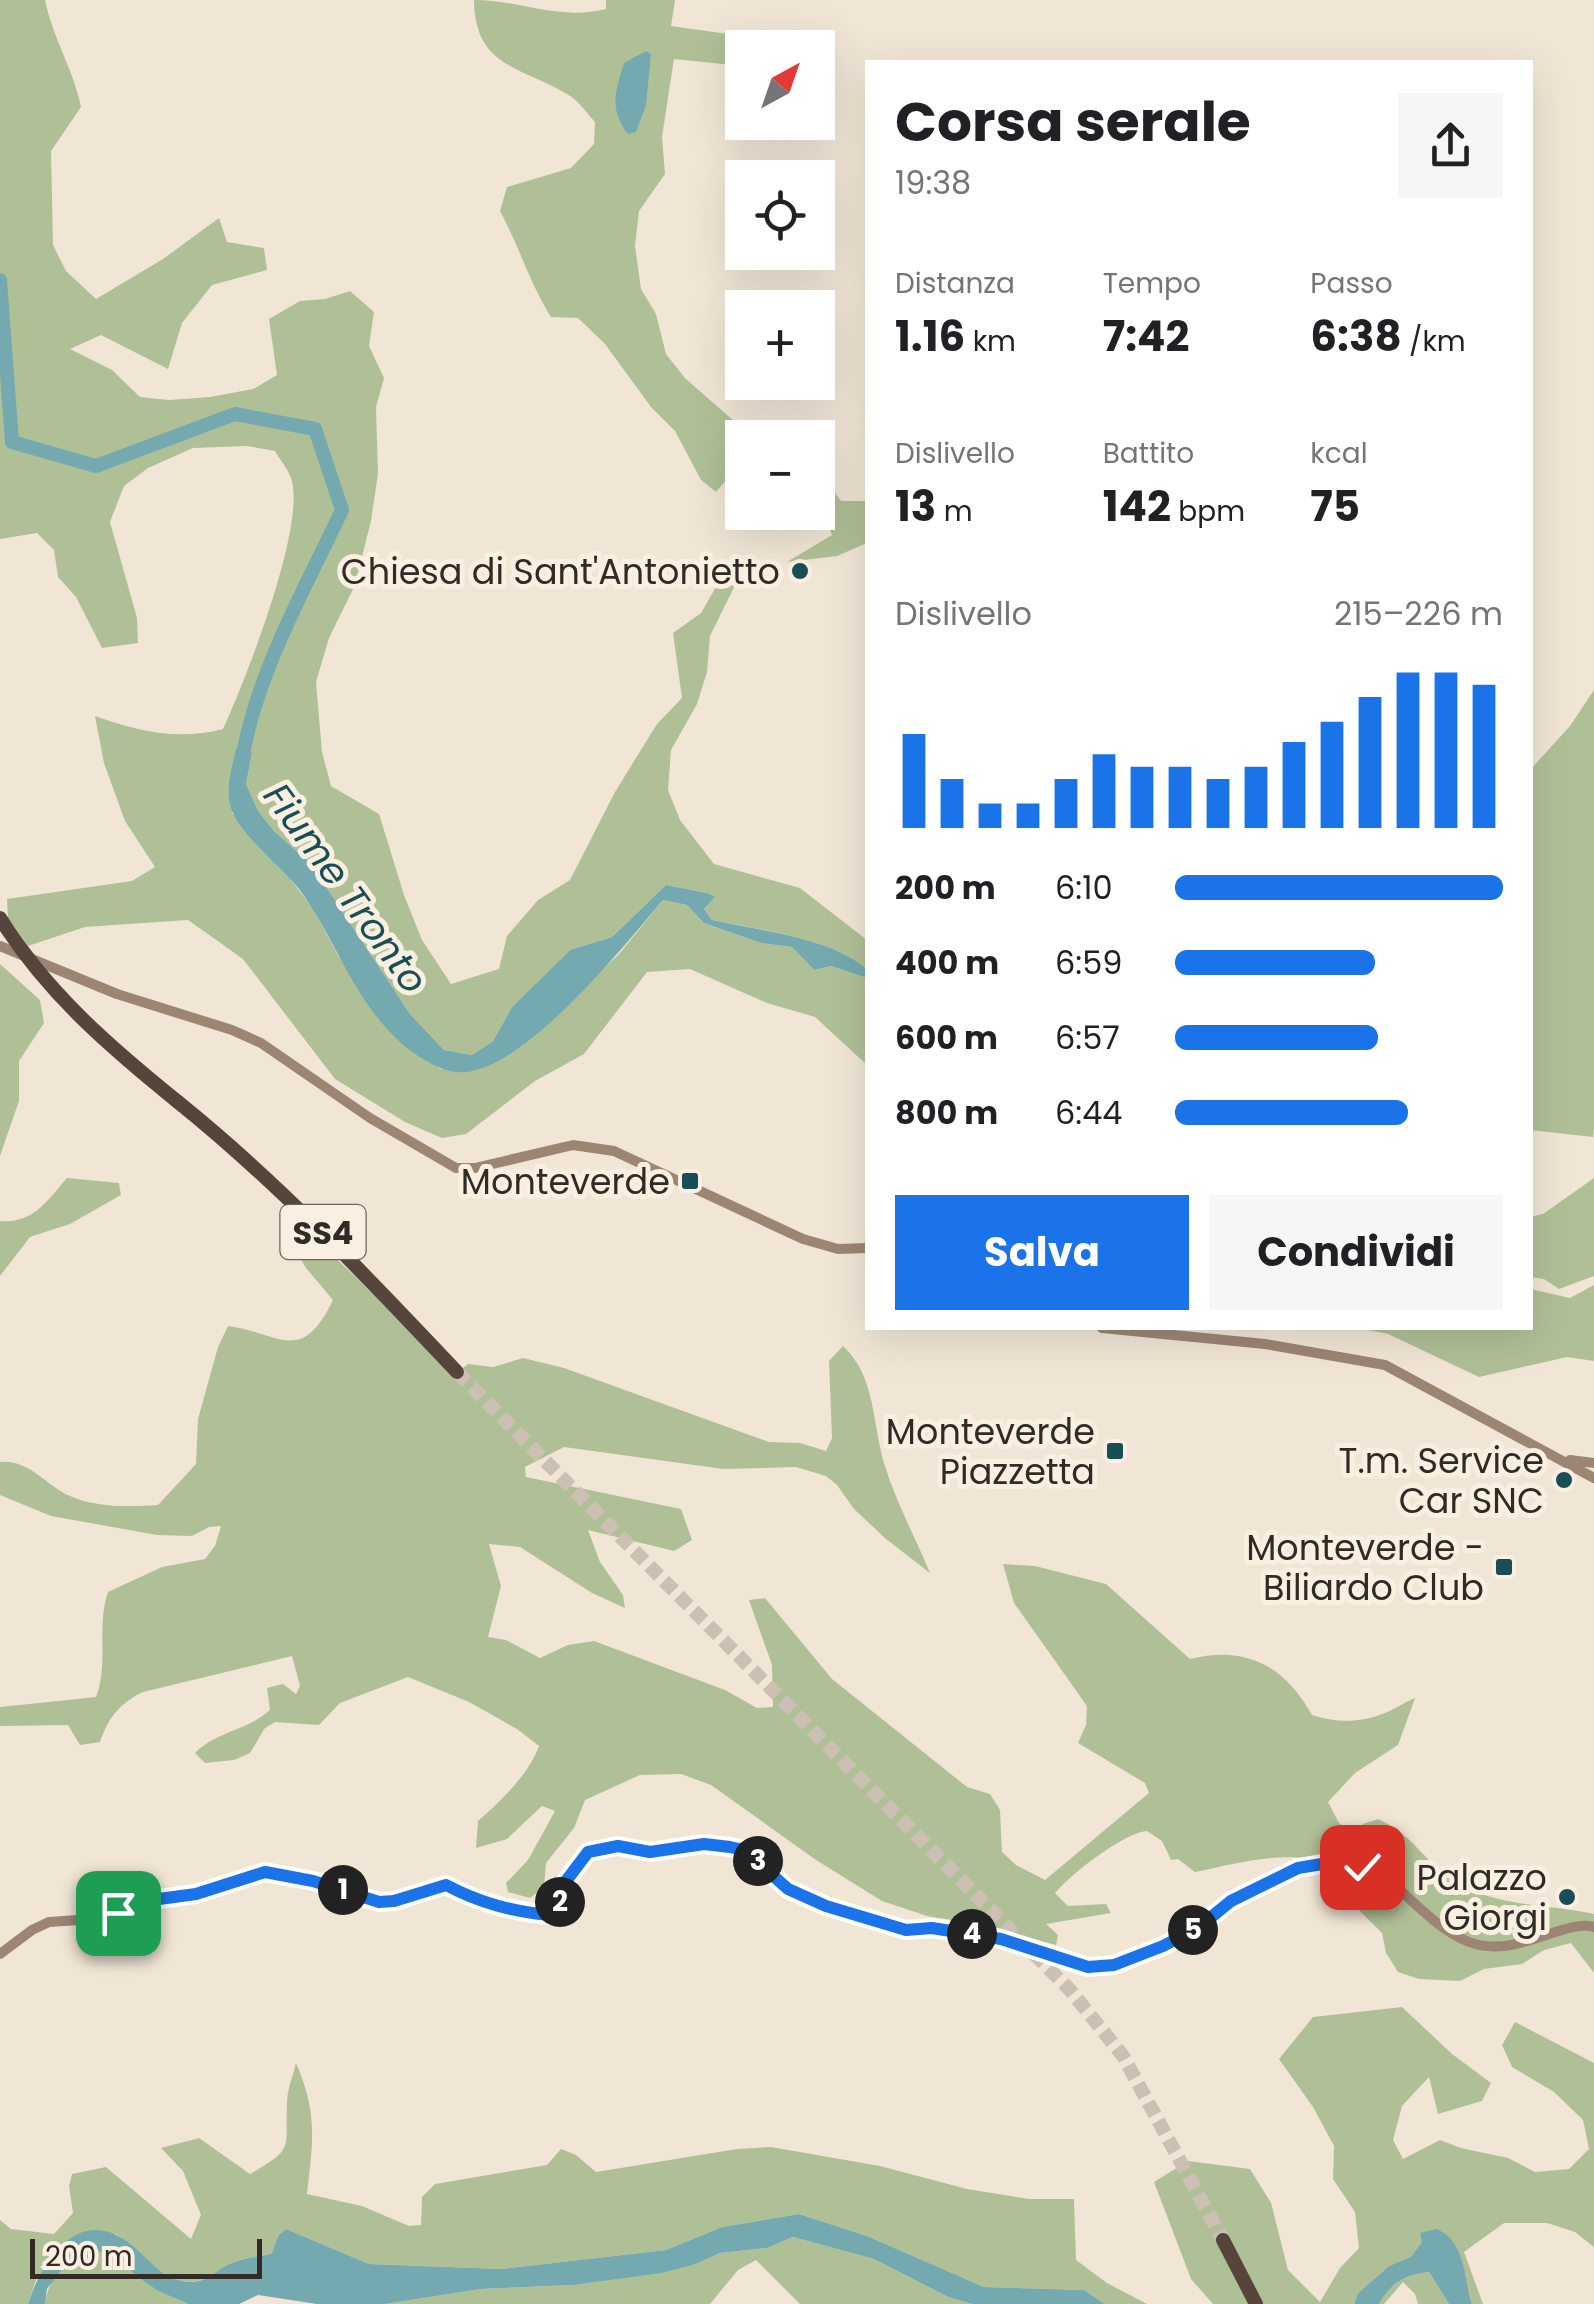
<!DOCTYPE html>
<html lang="it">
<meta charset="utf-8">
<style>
body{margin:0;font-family:Poppins,sans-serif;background:#f6f6f6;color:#202124;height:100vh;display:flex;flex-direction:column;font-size:38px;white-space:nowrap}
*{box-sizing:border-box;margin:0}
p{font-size:32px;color:#757577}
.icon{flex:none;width:55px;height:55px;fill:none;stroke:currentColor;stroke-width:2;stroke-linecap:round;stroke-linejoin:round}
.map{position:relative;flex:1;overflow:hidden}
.sheet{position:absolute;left:865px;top:60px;width:668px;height:1270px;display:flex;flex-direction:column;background:#fff;border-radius:0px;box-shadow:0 10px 40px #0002}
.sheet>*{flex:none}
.needle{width:65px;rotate:40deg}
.buttons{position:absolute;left:725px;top:30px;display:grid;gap:20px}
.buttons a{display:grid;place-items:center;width:110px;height:110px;border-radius:0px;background:#fff;box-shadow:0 10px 40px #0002;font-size:50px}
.scale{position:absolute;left:30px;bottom:25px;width:232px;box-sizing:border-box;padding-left:10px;border:5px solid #332a25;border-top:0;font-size:28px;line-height:35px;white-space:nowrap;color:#332a25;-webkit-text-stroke:8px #f9f0e2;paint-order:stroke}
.pin{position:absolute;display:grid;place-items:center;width:85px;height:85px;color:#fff;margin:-42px;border-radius:20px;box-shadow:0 5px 15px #0006}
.km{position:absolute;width:50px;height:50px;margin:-25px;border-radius:50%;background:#222;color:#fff;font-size:28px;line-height:50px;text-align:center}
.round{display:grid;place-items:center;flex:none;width:105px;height:105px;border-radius:0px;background:#f6f6f6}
.headline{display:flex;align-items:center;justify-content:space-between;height:170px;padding:0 30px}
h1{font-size:55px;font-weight:700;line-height:75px}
.figures{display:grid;grid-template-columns:repeat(3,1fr);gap:15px;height:170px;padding:10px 30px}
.figures div{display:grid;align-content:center}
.figures b{font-size:42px;font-weight:700}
.figures small{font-size:28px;font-weight:400}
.figures p{font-size:28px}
.chart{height:280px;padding:20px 30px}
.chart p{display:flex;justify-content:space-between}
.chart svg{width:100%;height:180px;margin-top:10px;stroke:#1a73e8;stroke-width:6}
.action{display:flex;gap:20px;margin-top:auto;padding:20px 30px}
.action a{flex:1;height:115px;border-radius:0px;background:#1a73e8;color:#fff;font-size:40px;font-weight:700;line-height:115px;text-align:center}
.action a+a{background:#f6f6f6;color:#202124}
ul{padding:0 30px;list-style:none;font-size:32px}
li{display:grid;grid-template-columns:160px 120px 1fr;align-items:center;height:75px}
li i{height:25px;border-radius:12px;background:#1a73e8}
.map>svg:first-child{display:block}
</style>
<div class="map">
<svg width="1594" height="2304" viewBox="0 0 1594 2304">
<rect width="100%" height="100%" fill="#f1e6d6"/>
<!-- green -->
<path fill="#b0c096" d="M0 0H45C53 39 73 68 81 107L51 151 53 245 66 271 96 299 163 259 219 218 227 242 264 248 267 270 212 285 182 323 168 369 101 335 70 349 112 370 140 397 169 400 210 397 253 389 277 375 269 319 300 301 325 299 350 291 374 312 369 346 384 378 376 407 378 474 371 521 355 585 329 638 316 682 322 752 331 786 379 814 404 895 422 940 451 984 499 969 507 936 538 900 570 880 615 792 657 724 682 698 673 633 701 613 724 573 739 577 710 636 707 672 697 704 671 750 668 790 680 820 714 864 800 888 867 940V969C828 938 762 930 712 920L704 909 714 898 707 893 666 885 612 937 570 950 512 1007 493 1041 472 1055 444 1050 410 1014 311 864 274 831 258 811 246 784 252 753 232 813 286 873 313 909 339 957 440 1069 522 1046 619 954 663 900 687 905 704 923 761 943 792 947 814 970 831 966 867 978V1065L815 1017 767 1003 690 969 647 972 584 1054 535 1081 466 1134 442 1138 405 1122 335 1079 243 959 188 920 85 927 28 946 8 918 7 899 132 881 155 867 125 821 104 763 95 716C137 731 178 741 223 729 245 681 307 525 291 478 288 469 280 460 275 451L247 446 193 448 148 468 124 486 110 522 137 618 138 643 102 648 76 597 58 577 54 550 37 533 0 539Z
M474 0C522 0 556 21 606 9V0H675L671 26 749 37 767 47 742 48V66L674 59 662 137 665 174 639 211 635 246 641 289 656 314 666 354 685 378 752 437 742 438V460L727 452V479L716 492 701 480 675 431 651 407 605 344 578 318 551 317C530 284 519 246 500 211L507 187 571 168 594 144 595 122C586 112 578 100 567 94 519 66 475 67 474 0Z
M818 477 830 486 841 501H867V543L837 556 787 562 832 535 826 520 816 513Z
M1594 690V1128L1593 1137 1530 1130V770L1570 726Z
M0 964 40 1000 44 1023 19 1061V1101L0 1156Z
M67 1178 119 1183 121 1195 70 1224 30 1237 0 1276V1221C33 1224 47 1201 67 1178Z
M1594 1178V1276L1559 1289 1544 1279 1530 1277V1217L1543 1214Z
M302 1227 357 1278 453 1376 468 1364 493 1367 523 1358 564 1368 769 1442 800 1443 826 1451 832 1438 829 1361 843 1346C876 1377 872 1422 884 1463 895 1500 915 1537 930 1573L886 1539 854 1509 837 1485 826 1476 796 1467 723 1469 564 1447 525 1467 526 1477 681 1509 692 1540 674 1551 588 1530 600 1562 623 1595 625 1608 592 1593 520 1547 489 1544 501 1586 488 1637 506 1640 540 1658 568 1645 594 1641 725 1690 757 1708 773 1707 772 1665 749 1600 765 1598 832 1679 967 1787 990 1794 1000 1810 1002 1852 1016 1865 1045 1880 1149 1793 1145 1783 1078 1743 1086 1725 1087 1706 1014 1603 1003 1564 1035 1566 1106 1584 1190 1659C1245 1645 1284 1665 1312 1715 1337 1723 1360 1723 1385 1713 1396 1709 1404 1702 1415 1698L1398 1745 1355 1773 1328 1802 1339 1823 1353 1835 1363 1824 1378 1819C1415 1835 1427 1866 1456 1883 1499 1907 1548 1904 1594 1914V1973L1571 1943 1544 1950 1522 1964 1484 1969 1460 1981 1419 1979 1398 1972 1386 1953 1382 1933 1354 1905 1343 1901C1341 1894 1340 1884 1337 1878 1316 1839 1228 1866 1195 1872L1178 1859 1171 1860 1162 1841 1147 1831C1123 1833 1071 1874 1055 1893L1068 1906 1106 1904 1111 1913 1046 1924 1058 1935 1056 1945 983 1925 927 1916 882 1901 816 1860 711 1785 681 1774 640 1775 585 1800 574 1828 546 1863 544 1887 530 1898 508 1892 506 1883 528 1860 555 1811 542 1806 507 1839 476 1848 478 1821C501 1801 529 1774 539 1746L517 1729 469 1702 408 1677 340 1703 319 1725 275 1722 265 1728 250 1753 234 1760 205 1763 195 1753C219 1730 245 1732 270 1710L267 1688 283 1684 296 1694 300 1686 292 1656 143 1692C120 1703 108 1718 100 1742L80 1745 68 1725 0 1726V1707L96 1697C109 1664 96 1627 108 1592L162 1567 205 1559 215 1546 221 1526 209 1527 192 1536 157 1535 51 1516 0 1495V1462C29 1459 45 1485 70 1496 98 1508 129 1507 158 1505L196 1464 198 1419 218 1347 228 1326C281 1333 301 1366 333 1300L306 1268 286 1234 290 1229Z
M1594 1285V1361L1567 1357 1479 1377 1388 1334 1358 1328H1530V1289L1570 1298Z
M1402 2007 1452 2054 1491 2083 1482 2101 1438 2114 1429 2077 1402 2106 1393 2140 1403 2159 1440 2140 1461 2148 1508 2158 1535 2172 1569 2169 1589 2149 1583 2120 1554 2092 1512 2067 1502 2045 1515 2022 1594 2063V2247L1575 2232 1547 2223H1504L1464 2252 1483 2304H1472L1462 2262 1422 2242 1411 2258 1389 2266 1358 2293 1354 2304H1213L1191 2279 1154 2182 1188 2161 1250 2169 1271 2203 1288 2270 1320 2302 1340 2268 1359 2248 1355 2212 1333 2179 1334 2146 1313 2107 1279 2059 1313 2017Z
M296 2063C318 2114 313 2141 307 2194L362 2206 409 2226 421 2225 422 2197 435 2184 547 2165 561 2149 576 2155 596 2172 737 2149 771 2147 880 2166 967 2189 1029 2199H1074L1076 2260 1107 2283 1147 2304H1105L1084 2290 984 2287 867 2236 799 2214 722 2227 666 2250 502 2269 369 2264 286 2229 278 2236 272 2253C260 2258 245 2257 233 2262 223 2266 215 2275 205 2279 168 2293 143 2252 116 2234L37 2277 28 2304H0V2220L11 2229 54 2234 73 2213 69 2186 72 2174 106 2167 191 2239 201 2215 183 2171 161 2148 199 2138 250 2174C295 2148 285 2150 287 2103 287 2090 293 2076 296 2063Z
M793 2237 874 2259 948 2297 972 2304H800L756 2260 738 2270 710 2304H385L481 2289 574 2285 615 2279 696 2264 720 2253 767 2248Z
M92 2250 118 2256 136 2276 158 2291 188 2304H45C49 2275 66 2261 92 2250Z
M1429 2272 1449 2304H1418L1415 2294 1403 2282 1384 2304H1379C1392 2282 1404 2275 1429 2272Z"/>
<!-- water -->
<path fill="#74a9af" d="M646 51 651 54 646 105 636 132 628 134C609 109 615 92 624 63Z
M236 749 252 753 246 784 258 811 274 831 311 864 410 1014 444 1050 472 1055 493 1041 512 1007 570 950 612 937 666 885 707 893 715 897 704 909 712 920C762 931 828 937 867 969V978L831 966 814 970 792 947 761 943 704 923 687 905 663 900C624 946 527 1067 465 1072 450 1074 435 1066 423 1059 359 1020 341 946 299 889 281 866 239 834 231 808 225 787 232 769 236 749Z
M799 2214 867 2236 984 2287 1084 2290 1105 2304H972L948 2297 874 2259 793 2237 767 2248 720 2253 696 2264 661 2273 574 2285 481 2289 385 2304H317L258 2295 239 2304H188L158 2291 136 2276 118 2256 92 2250 69 2260 47 2289 45 2304H28C43 2257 81 2202 133 2246 152 2262 164 2282 192 2282 209 2282 219 2267 234 2262 246 2257 260 2258 272 2253L278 2236 286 2229 369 2264 502 2269 666 2250 722 2227Z
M1436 2229C1465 2239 1464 2278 1472 2304H1449L1429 2272C1404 2275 1392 2282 1379 2304H1354L1358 2293 1389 2266 1411 2257 1422 2242 1420 2233Z"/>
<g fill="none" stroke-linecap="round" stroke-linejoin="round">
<!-- river -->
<path stroke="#74a9af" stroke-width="14" d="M0 280 12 442 96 466 235 414 315 429 342 510C304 591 255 675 241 765"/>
<!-- highway-tunnel -->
<path stroke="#cbc0b3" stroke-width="14" stroke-dasharray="14 7" stroke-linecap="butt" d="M457 1372 1070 1990 1123 2056 1223 2240"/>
<!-- secondary -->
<path stroke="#9d8574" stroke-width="10" d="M0 946 117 994 232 1030 261 1043 370 1118 456 1168H475L573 1145 614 1151 803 1239 838 1249 868 1248
M1102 1328 1265 1344 1385 1365 1594 1478
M1570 1460 1594 1463
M0 1954 32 1930 49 1922 108 1918 159 1899 197 1894 265 1873 313 1881 379 1902 394 1901 446 1885C480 1903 511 1911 549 1915L560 1903 566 1881 587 1852C597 1850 608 1846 617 1846 630 1846 642 1852 654 1852 683 1850 716 1837 744 1850 758 1856 767 1871 778 1881 791 1892 808 1899 824 1906 848 1915 879 1927 904 1930 914 1931 924 1927 934 1928 956 1930 980 1934 1001 1939 1030 1946 1059 1963 1088 1967 1155 1974 1234 1889 1298 1869 1388 1840 1404 1915 1469 1942 1515 1960 1565 1918 1594 1927"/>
<!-- highway -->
<path stroke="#55453b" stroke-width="14" d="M178 1102C280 1184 368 1278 457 1372
M1223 2240 1256 2304"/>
<!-- highway-bridge -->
<path stroke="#55453b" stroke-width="14" d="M0 918C47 993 110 1047 178 1102"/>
</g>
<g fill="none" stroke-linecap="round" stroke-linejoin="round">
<!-- route casing -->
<g stroke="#fff" stroke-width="20">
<path id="route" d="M118 1913 159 1899 196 1894 265 1872 313 1881 379 1902 394 1901 446 1885C480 1903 511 1911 549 1915L560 1903 566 1881 588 1852 618 1846 650 1852 704 1844 730 1847 744 1850 788 1889 826 1906 906 1930 932 1928 1001 1939 1088 1967 1114 1965 1163 1946 1199 1927 1231 1901 1298 1868 1328 1863 1362 1867"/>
</g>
<!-- route -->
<use href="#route" stroke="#1a73e8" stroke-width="12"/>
</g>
<!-- markers -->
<g fill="#1a4e56" stroke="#f9f0e2" stroke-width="4">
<circle cx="800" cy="571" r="10"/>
<rect x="680" y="1171" width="20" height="20" rx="5"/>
<rect x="1105" y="1441" width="20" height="20" rx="5"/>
<circle cx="1564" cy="1480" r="10"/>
<rect x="1494" y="1557" width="20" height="20" rx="5"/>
<circle cx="1567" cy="1897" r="10"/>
</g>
<g text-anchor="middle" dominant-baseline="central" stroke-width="10" stroke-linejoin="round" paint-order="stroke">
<!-- shield labels -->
<rect fill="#f9f0e2" stroke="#6e655e" stroke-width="2.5" x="280.5" y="1205" width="85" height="54" rx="8"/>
<g font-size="32" font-weight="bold" fill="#332a25">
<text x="323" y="1232">SS4</text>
</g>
<!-- poi labels -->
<g font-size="35" fill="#332a25" stroke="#f9f0e2" text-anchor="end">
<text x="780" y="571">Chiesa di Sant'Antonietto</text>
<text x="670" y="1181">Monteverde</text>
<text x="1095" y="1431">Monteverde<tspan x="1095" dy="40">Piazzetta</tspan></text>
<text x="1544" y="1460">T.m. Service<tspan x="1544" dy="40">Car SNC</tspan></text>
<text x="1484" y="1547">Monteverde -<tspan x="1484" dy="40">Biliardo Club</tspan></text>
<text x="1547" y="1877">Palazzo<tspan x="1547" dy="40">Giorgi</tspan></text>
</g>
<!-- water labels -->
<g font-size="38" font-style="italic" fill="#1a4e56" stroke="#f9f0e2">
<text transform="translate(346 888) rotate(54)">Fiume Tronto</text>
</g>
</g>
</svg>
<div class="buttons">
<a><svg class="needle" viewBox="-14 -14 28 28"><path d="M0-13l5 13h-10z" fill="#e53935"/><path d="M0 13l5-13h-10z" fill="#757577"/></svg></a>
<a><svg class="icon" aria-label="locate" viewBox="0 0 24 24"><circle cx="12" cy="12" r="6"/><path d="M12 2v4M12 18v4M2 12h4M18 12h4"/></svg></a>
<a>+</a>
<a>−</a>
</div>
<div class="scale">200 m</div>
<div class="pin" style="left:118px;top:1913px;background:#1e9e55"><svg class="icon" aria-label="arrive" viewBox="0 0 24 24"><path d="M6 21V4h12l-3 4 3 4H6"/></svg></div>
<div class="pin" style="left:1362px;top:1867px;background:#d93025"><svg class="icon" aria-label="check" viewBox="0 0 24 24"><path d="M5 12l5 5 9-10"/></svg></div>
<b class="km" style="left:343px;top:1890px">1</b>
<b class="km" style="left:560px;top:1902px">2</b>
<b class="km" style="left:758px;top:1861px">3</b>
<b class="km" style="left:972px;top:1934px">4</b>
<b class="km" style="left:1193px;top:1930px">5</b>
<section class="sheet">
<div class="headline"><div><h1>Corsa serale</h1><p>19:38</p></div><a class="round"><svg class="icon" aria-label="share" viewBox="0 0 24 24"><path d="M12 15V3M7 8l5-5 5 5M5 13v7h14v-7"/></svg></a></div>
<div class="figures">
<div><p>Distanza</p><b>1.16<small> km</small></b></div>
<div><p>Tempo</p><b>7:42</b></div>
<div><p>Passo</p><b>6:38<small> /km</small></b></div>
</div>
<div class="figures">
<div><p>Dislivello</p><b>13<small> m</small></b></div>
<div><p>Battito</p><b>142<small> bpm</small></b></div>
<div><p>kcal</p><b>75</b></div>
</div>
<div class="chart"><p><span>Dislivello</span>215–226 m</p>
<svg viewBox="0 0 160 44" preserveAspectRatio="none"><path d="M5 44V21M15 44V32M25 44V38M35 44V38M45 44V32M55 44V26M65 44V29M75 44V29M85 44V32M95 44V29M105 44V23M115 44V18M125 44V12M135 44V6M145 44V6M155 44V9"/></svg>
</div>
<ul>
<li><b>200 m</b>6:10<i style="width:100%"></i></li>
<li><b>400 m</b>6:59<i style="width:61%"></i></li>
<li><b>600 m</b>6:57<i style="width:62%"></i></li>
<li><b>800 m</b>6:44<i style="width:71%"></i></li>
</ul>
<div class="action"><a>Salva</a><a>Condividi</a></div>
</section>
</div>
